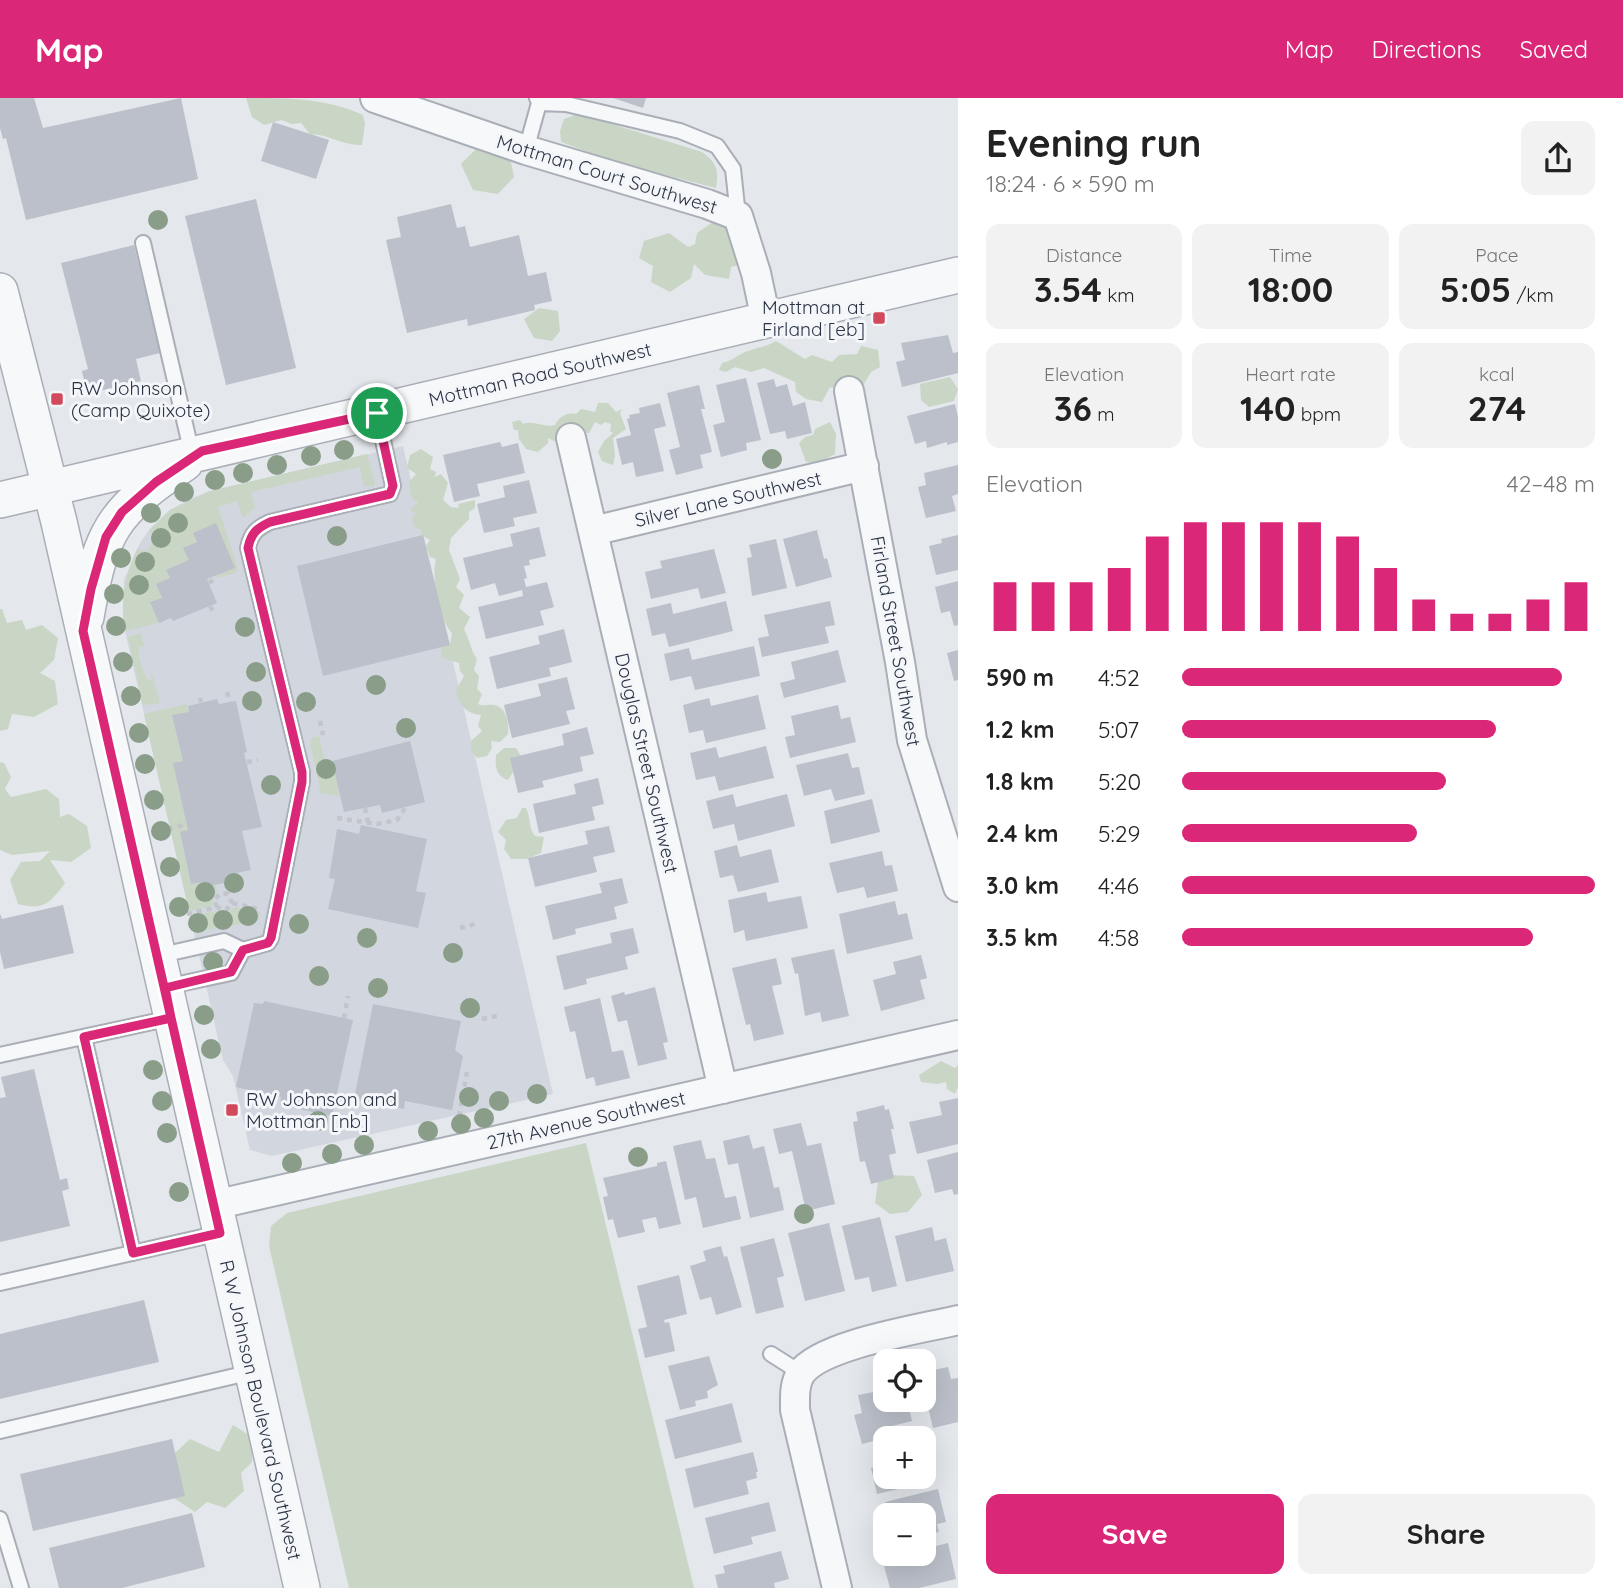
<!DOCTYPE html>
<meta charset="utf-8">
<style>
body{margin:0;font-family:Quicksand,sans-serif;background:#f2f2f2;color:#222;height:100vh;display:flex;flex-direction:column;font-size:26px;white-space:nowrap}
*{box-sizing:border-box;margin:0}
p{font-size:23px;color:#767676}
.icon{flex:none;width:38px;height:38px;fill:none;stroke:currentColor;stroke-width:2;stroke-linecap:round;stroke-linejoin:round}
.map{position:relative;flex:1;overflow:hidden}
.side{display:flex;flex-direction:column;background:#fff;width:665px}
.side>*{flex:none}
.controls{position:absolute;left:873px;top:1251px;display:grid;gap:14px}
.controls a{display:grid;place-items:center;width:63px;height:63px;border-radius:14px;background:#fff;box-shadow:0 7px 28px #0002;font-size:35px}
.pin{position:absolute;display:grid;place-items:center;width:60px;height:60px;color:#fff;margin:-30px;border:4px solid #fff;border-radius:50%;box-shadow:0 2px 7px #0007}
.round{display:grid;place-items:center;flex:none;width:74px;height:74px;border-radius:14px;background:#f2f2f2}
.headline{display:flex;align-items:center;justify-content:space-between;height:119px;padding:0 28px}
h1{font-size:38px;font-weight:700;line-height:52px}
.stats{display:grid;grid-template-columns:repeat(3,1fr);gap:10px;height:119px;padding:7px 28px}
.stats div{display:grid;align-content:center;border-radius:14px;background:#f2f2f2;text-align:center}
.stats b{font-size:35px;font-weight:700}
.stats small{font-size:19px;font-weight:400}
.stats p{font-size:19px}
.chart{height:196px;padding:14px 28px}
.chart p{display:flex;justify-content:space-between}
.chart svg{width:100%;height:126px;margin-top:7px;stroke:#db2777;stroke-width:6}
.primary-button{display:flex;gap:14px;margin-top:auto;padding:14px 28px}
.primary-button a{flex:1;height:80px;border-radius:14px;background:#db2777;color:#fff;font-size:28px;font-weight:700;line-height:80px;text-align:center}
.primary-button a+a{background:#f2f2f2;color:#222}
ul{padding:0 28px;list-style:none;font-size:23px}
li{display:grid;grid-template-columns:112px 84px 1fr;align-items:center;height:52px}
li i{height:18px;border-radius:9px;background:#db2777}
header{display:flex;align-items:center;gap:42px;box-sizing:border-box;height:98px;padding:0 35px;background:#db2777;color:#fff}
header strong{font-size:33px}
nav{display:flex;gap:38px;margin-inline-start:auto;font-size:24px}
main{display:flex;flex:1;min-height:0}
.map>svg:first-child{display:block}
</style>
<header>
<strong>Map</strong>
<nav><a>Map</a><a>Directions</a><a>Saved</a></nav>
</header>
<main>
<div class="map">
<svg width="958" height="1490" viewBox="0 0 958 1490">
<rect width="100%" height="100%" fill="#e4e7ec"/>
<!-- built -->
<path fill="#d2d6de" d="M403 348 553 996 272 1058 250 1052 233 978 223 962 125 533 123 517 124 482 140 445 149 432 170 412 192 400 210 393Z"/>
<!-- green -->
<path fill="#c9d6c5" d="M246 0C286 0 327 0 363 17L365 26 362 47C343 48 328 36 310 36L301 25 292 26 281 22 264 27 252 19Z
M575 17 589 19 702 54C717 65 719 72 716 90L615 64 561 44 560 33 564 21Z
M480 47 510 59 514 79 498 96 473 92 461 66Z
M717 121 740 146 744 166 731 169 729 181 705 177 694 166 691 180 670 194 651 184 653 168 639 160 644 143 669 135 688 149 695 146 697 135Z
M539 210 558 213 560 233 552 243 534 240 524 221Z
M776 243 805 261 812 257 832 264 839 257 857 256 861 248 878 252 880 269 871 274 864 286 854 284 841 293 830 289 822 304 806 301 796 294 795 284 764 270 751 274 735 269 726 274 719 272 722 265C735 262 738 256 748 253 758 249 767 249 776 243Z
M950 279 958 291 954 303 929 309 921 302 920 286Z
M598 305H608L616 314 622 311 620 315 626 331 613 340 615 357 613 367 602 363 598 354 604 343 613 335 610 333 611 326 605 324 601 327 595 324 589 335H578L556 344 548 340V345L538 354 526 351 519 341 518 332H514L512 324 520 322 523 326C535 322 543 330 555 327 559 319 567 314 576 316L581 311 595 314Z
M830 324 836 336 835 356 818 365 806 364 799 345 805 339 813 337 815 331Z
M421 351 433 359 430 371 436 374 435 379 441 376 448 385 443 402 451 409 459 410 458 406 475 402V410L469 414V421L451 440 449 452 460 481 456 489 464 497 459 510 470 519 464 531C470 542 470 551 477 561L474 572 479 578 477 591 482 596 478 606C485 609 487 606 494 607 507 609 509 626 508 636L500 644 491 643 492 650 487 658 477 660 471 653V643L482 633 478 628 481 617C466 616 458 606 456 592L464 578 460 573 459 565 442 560 441 549 450 547 452 535C439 522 431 479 436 461L430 459 426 448 430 442 421 437 422 433 414 428 412 420 416 415 410 412 417 405 411 398 409 384 416 376 407 370 410 357Z
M367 356 375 385 373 389 364 388 360 369 251 394 255 410 244 419 242 418 237 403 218 409 238 471 235 475 217 480 216 478 234 470 193 435 197 444 184 450 189 462 166 472 170 480 156 486 162 500 151 504 159 525 125 533C120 503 124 479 137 451L147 453C153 447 155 440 149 432L170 412 210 393Z
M0 511H2L7 525 22 522 26 532 42 527 58 540 54 562 40 575 55 583 58 606 34 619 12 616 8 631 0 633Z
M141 535 144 549 140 548C136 559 143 571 147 581L152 582 151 572 160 605 143 607 128 539Z
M187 606 189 614 172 618 183 663 173 665 188 732 180 735 191 786 203 784 204 789 216 787 217 794 213 800 212 808 189 813 144 616Z
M319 638 325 664 332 663 339 692 338 698 319 695 320 688 310 646 312 640Z
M504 650H516L522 660 508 682C496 678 495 669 496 657Z
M0 664 4 665 11 679 5 691 11 699 46 691 59 701 60 719 69 716 87 728 91 750 71 764 50 762 65 785C50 805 44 813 18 806L10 782 21 764 40 763 50 753 12 757 0 752Z
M522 710H526C531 720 528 729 535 738L544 739 541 755 526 761H511L504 751 506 742 498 734 506 722 517 720Z
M235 809 260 814 259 820 256 823 195 834 191 818 216 813 227 814Z
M941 963 955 970 958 967V989L955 996 947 991 946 984 937 986 921 984 919 977Z
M586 1045 694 1490H349L269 1148 271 1128 287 1115Z
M890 1077 914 1078 922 1097 908 1114 890 1116 875 1105 878 1084Z
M233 1327 252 1339V1364L241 1375 244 1393 225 1410 207 1404 195 1414 174 1400 168 1367 175 1355 190 1341 219 1354Z"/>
<!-- building -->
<path fill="#bbc0ca" d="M0 0H34L43 30 181 0 198 81 26 122 6 40 3 41 0 30Z
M613 0H646L643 10Z
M273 24 329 42 316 81 261 63Z
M256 101 296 270 226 287 185 118Z
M451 106 457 130 465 128 470 149 519 137 528 178 546 174 552 203 534 207 535 212 468 228 467 221 407 235 386 142 401 139 397 119Z
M134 147 160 255 136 261 141 283 87 296 82 273 88 271 61 165Z
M948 237 953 255 958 254V275L902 289 896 264 905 262 901 245Z
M746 280 761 342 746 345 747 352 721 359 713 327 725 324 716 287Z
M774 281 776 289 787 286 793 308 805 304 812 335 787 341 785 333 770 336 757 285Z
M699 287 705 311H701L712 354 700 357 703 370 676 377 669 352 680 349 667 295Z
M660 305 666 328 654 331 664 373 636 379 633 364 622 367 616 341 631 337 627 321 630 320 629 317 640 315 639 310Z
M955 306 958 319V344L947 347V344L927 350 926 343 915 346 907 318Z
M500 344 502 349 518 345 525 375 477 386 480 398 454 404 443 357Z
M958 367V396L952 398 956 413 926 420 918 389 926 387 924 375Z
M529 382 537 415 513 420 515 428 484 435 477 406 505 399 503 388Z
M216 425 235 470 207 481 217 505 173 523 171 520 159 525 150 504 162 500 156 486 170 480 166 472 189 462 183 450 197 444 193 435Z
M539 429 546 458 529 462 530 467 524 468 527 480 524 481 526 489 547 484 554 509 540 513 544 527 486 541 478 509 523 498 522 492 499 498 495 485 471 492 463 460 513 448 510 436Z
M817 432 824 461 827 460 832 479 796 489 783 441Z
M423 437 450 547 323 578 297 468Z
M958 437V472L936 477 929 448 942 445 941 441Z
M776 441 787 490 752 498 747 460 752 459 749 447Z
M714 451 726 495 701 501 698 490 651 501 645 474 662 470 660 463Z
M958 483V527L954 528 950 513 941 515 935 489Z
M726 503 733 533 669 549 665 535 652 538 646 511 671 505 673 516Z
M830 503 835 527 825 529 829 545 762 559 758 540 769 538 764 517Z
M564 531 572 564 549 570 551 578 497 591 489 559 540 546 538 538Z
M754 548 760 578 695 592 691 578 670 583 664 556 689 550 692 562Z
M838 552 846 584 784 600 780 585 795 581 791 564Z
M958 552V582L954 583 947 555Z
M567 579 575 611 566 613 570 626 512 640 504 607 541 598 538 586Z
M758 597 766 631 706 645 703 632 689 635 683 607 709 600 711 608Z
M217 601 219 606 236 603 247 654 244 655 262 729 242 733 251 772 232 776 234 783 204 789 203 784 191 786 180 734 188 732 173 665 183 663 172 617 189 614 188 608Z
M838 607 841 621 850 619 856 644 790 660 785 639 795 637 791 618Z
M587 629 594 656 580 659 583 673 542 683 544 689 518 695 510 660 564 647 562 636Z
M410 643 425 704 382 715 380 707 344 714 332 663Z
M766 648 774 680 719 693 715 678 696 682 690 655 716 649 719 660Z
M848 655 852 670 859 669 865 696 835 703 831 691 804 698 796 667Z
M598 680 604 706 592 709 595 722 539 735 533 706 576 696 574 686Z
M733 696 736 709 787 696 795 728 738 743 734 726 713 731 706 703Z
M872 701 880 734 831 746 824 713Z
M361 727 427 741 416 793 426 795 418 830 328 811 335 781 329 780 337 731 359 736Z
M609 728 615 754 593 759 597 774 535 789 528 760 588 746 585 733Z
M737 747 740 759 771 751 779 784 738 794 733 777 720 780 714 753Z
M882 753 885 768 892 767 898 793 867 800 864 789 837 795 829 765Z
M622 780 628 805 614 809 617 821 575 831 576 836 553 842 545 808 602 795 599 785Z
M766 794 768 804 801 798 808 830 746 843 744 832 734 835 728 802Z
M895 803 898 817 907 815 913 841 847 856 839 816Z
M63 807 74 855 4 871 0 854V816L2 821Z
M633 830 639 855 625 859 628 871 586 881 587 886 564 892 556 858 612 845 610 835Z
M834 851 849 918 822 924 820 914 805 918 798 875 795 876 791 860Z
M921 857 927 880 920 882 925 901 881 913 873 882 896 876 893 864Z
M776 860 782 886 772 888 784 936 754 943 750 926 746 927 732 870Z
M655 889 668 944 663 945 667 961 638 968 627 922 618 924 611 898 624 894 625 897Z
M600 900 612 954 623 952 630 980 596 988 594 979 586 981 575 933 570 934 564 909Z
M264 903 353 922 332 1018 280 1007 281 999 236 989 254 905 263 906Z
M373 906 461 923 455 952 463 958 452 1012 405 1003 404 1011 354 1001Z
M34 971 60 1082 67 1080 69 1091 62 1093 70 1128 0 1144V1000L6 999 1 979Z
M958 1000V1046L917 1056 909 1024 942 1017 939 1004Z
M884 1007 885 1012 889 1011 894 1031H891L896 1055 889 1057 894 1080 871 1086 865 1063 860 1064 853 1024 858 1023 856 1014Z
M801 1025 807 1048 821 1045 835 1106 806 1113 792 1053 779 1056 773 1031Z
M749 1037 753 1051 764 1048 774 1090 779 1089 784 1112 750 1120 738 1065 728 1067 723 1043Z
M701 1042 706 1061 715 1060 725 1100 736 1098 741 1121 703 1130 696 1099 685 1102 673 1048Z
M958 1054V1096L954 1097 952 1091 935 1095 927 1062Z
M666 1063 681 1126 659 1131 656 1119 642 1122 645 1134 618 1140 613 1121 608 1122 603 1099 608 1098 603 1080 657 1068V1065Z
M880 1119 897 1188 872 1194 869 1179 855 1182 842 1128Z
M829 1125 845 1193 805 1203 788 1135Z
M932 1129 935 1143 946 1140 954 1173 906 1184 895 1138Z
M774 1140 784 1178 777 1180 784 1209 756 1216 740 1149Z
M721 1148 724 1159 727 1158 742 1209 716 1217 711 1199 700 1202 690 1168 706 1163 703 1153Z
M679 1177 687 1216 664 1222 665 1225 669 1224 675 1253 645 1260 638 1231 647 1229 637 1188Z
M144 1202 159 1264 0 1301V1236Z
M709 1258 718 1287 707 1293 708 1300 695 1303 696 1308 680 1312 668 1268Z
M948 1269 951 1281 958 1280V1324L933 1330 924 1292V1274Z
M879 1293 880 1296 886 1295V1302H907L912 1323 888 1329 890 1339 862 1346 854 1317 862 1315 858 1297Z
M732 1305 742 1344 675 1361 665 1322Z
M172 1341 185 1398 33 1433 20 1376Z
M886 1352V1379H924V1359L926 1358 932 1383 877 1396 871 1370 884 1367 880 1353Z
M753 1354 758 1374H756L757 1380 746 1383 749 1396 694 1410 685 1371Z
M938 1391 946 1424 937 1426 939 1434 924 1437V1418H889L885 1404Z
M769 1404 776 1433 751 1439 753 1446 714 1456 705 1420Z
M192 1415 205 1469 122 1490H59L49 1450Z
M886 1417V1447L879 1448 874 1424 881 1423 880 1418Z
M948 1445 956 1481 919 1490H890L884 1468 909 1463 907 1456H924V1451Z
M781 1453 789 1481 774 1485 775 1490H718L715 1477 725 1475 723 1468Z"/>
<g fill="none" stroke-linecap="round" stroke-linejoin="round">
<!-- service casing -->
<g stroke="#a9aeb7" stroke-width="18">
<path id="service" d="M539 5 566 6 680 33 717 48 733 71 738 118
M526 52 539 5 537 0
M143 145 192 356
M157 858 224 843 243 852 268 845 271 840 302 684V674L248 450C251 435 257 430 270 424L390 396 393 388 377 315
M165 889 231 875 243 852
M84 939 133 1155
M0 957 171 920
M0 1185 220 1135
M771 1256 801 1275
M0 1333 252 1274
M0 1421 21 1490"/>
</g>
<!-- minor casing -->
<g stroke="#a9aeb7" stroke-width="32">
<path id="minor" d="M375 0 526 52 707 106 738 118 756 175 766 222
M849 293 900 564 912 642 958 789
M571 340 723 991
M593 433 864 368
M214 1107 958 937
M837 1490 795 1312C795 1299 794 1286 801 1275 822 1246 921 1231 958 1222"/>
</g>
<!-- tertiary casing -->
<g stroke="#a9aeb7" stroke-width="38">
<path id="tertiary" d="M0 193 59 424 302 1490
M0 402 958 177
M86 519C101 432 112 414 185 365"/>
</g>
<!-- path -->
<path stroke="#c2c5cb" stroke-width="4.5" stroke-dasharray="5 5" stroke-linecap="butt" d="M209 485 213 482
M210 508 214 515
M227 594 230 604
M200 600 201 604
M320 623 323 637
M247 664 258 662
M365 710 368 725
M337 720 377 726 397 722 405 710
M168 731 187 726
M217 809 214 802 221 795 228 796 232 805
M187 816 217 809 226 812 232 805 258 811
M460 830 475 826
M344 920 348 898
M482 921 497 918
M459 1018 467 974"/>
<!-- service -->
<use href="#service" stroke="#f7f8fa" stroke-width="14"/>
<!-- minor -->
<use href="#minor" stroke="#f7f8fa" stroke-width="28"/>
<!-- tertiary -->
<use href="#tertiary" stroke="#f7f8fa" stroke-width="35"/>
</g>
<!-- trees -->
<g fill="#899d89">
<circle cx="158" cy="122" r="10"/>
<circle cx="344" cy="352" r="10"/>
<circle cx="311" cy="358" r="10"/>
<circle cx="772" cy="361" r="10"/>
<circle cx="277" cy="367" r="10"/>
<circle cx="243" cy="375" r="10"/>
<circle cx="215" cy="382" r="10"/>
<circle cx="184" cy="394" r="10"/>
<circle cx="151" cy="415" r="10"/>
<circle cx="178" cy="425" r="10"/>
<circle cx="337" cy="438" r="10"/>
<circle cx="161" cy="440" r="10"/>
<circle cx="121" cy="460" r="10"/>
<circle cx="145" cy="464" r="10"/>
<circle cx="139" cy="487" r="10"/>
<circle cx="114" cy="496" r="10"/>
<circle cx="116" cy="528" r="10"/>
<circle cx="245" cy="529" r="10"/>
<circle cx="123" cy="564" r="10"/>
<circle cx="256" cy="574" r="10"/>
<circle cx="376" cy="587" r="10"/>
<circle cx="131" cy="598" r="10"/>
<circle cx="252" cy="603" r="10"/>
<circle cx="306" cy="604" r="10"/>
<circle cx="406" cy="630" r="10"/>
<circle cx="139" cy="635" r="10"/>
<circle cx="145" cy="666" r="10"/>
<circle cx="326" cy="671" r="10"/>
<circle cx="271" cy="687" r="10"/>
<circle cx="154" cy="702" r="10"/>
<circle cx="161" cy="733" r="10"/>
<circle cx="170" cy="769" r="10"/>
<circle cx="234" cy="785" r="10"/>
<circle cx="205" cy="794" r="10"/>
<circle cx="179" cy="809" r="10"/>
<circle cx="248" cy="818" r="10"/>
<circle cx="223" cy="822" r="10"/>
<circle cx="198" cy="825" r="10"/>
<circle cx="299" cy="826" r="10"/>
<circle cx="367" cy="840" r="10"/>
<circle cx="453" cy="855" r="10"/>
<circle cx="213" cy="864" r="10"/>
<circle cx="319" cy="878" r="10"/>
<circle cx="378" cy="890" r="10"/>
<circle cx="470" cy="910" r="10"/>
<circle cx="204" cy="917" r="10"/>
<circle cx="211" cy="951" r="10"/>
<circle cx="153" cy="972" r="10"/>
<circle cx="537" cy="996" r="10"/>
<circle cx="469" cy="999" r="10"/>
<circle cx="162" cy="1003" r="10"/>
<circle cx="499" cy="1003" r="10"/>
<circle cx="484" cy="1020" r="10"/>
<circle cx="318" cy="1023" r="10"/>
<circle cx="461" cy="1026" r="10"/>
<circle cx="428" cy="1033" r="10"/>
<circle cx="167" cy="1035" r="10"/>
<circle cx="364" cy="1047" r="10"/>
<circle cx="332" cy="1056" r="10"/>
<circle cx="638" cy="1059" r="10"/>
<circle cx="292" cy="1065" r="10"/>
<circle cx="179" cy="1094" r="10"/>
<circle cx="804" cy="1116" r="10"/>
</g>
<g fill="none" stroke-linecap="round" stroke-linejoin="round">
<!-- route casing -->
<g stroke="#fff" stroke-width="14">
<path id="route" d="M377 315 202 353 156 384 122 414 106 439 91 491 83 533 220 1135 133 1155 84 939 171 920 165 890 231 874 243 852 268 845 271 840 302 684V674L248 450C251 435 257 430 270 424L390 396 393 388 377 315"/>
</g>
<!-- route -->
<use href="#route" stroke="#db2777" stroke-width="9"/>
</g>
<!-- markers -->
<g fill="#d1495b" stroke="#f4f6f9" stroke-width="2.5">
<rect x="872" y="213" width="14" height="14" rx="3.5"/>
<rect x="50" y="294" width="14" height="14" rx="3.5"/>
<rect x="225" y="1005" width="14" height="14" rx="3.5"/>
</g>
<g text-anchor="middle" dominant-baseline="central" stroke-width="6" stroke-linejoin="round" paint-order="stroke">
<!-- street labels -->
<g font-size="19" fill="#2b3445" stroke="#f4f6f9">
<text transform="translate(607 76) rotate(17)">Mottman Court Southwest</text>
<text transform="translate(540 276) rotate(-13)">Mottman Road Southwest</text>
<text transform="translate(728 401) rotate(-13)">Silver Lane Southwest</text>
<text transform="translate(896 543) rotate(80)">Firland Street Southwest</text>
<text transform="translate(647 665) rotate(77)">Douglas Street Southwest</text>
<text transform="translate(586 1022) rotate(-13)">27th Avenue Southwest</text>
<text transform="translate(261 1312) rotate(77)">R W Johnson Boulevard Southwest</text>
</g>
<!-- poi labels -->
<g font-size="19" fill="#2b3445" stroke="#f4f6f9" text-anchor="start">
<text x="865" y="209" text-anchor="end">Mottman at<tspan x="865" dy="22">Firland [eb]</tspan></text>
<text x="71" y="290">RW Johnson<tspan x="71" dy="22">(Camp Quixote)</tspan></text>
<text x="246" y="1001">RW Johnson and<tspan x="246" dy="22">Mottman [nb]</tspan></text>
</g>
</g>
</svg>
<div class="controls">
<a><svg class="icon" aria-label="locate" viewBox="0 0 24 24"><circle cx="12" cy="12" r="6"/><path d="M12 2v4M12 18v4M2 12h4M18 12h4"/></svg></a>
<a>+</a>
<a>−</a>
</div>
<div class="pin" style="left:377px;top:315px;background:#1e9e55"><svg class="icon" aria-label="arrive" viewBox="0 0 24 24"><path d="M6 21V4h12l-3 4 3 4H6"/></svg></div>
</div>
<section class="side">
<div class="headline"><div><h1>Evening run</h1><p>18:24 · 6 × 590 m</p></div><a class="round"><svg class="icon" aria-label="share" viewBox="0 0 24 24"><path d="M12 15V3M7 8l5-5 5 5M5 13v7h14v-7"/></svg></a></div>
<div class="stats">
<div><p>Distance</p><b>3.54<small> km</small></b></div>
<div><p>Time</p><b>18:00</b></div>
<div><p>Pace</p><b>5:05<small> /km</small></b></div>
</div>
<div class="stats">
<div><p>Elevation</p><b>36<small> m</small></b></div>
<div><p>Heart rate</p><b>140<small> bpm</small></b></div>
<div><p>kcal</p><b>274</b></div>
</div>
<div class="chart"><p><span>Elevation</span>42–48 m</p>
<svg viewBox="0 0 160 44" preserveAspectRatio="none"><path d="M5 44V27M15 44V27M25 44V27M35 44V22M45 44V11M55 44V6M65 44V6M75 44V6M85 44V6M95 44V11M105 44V22M115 44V33M125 44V38M135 44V38M145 44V33M155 44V27"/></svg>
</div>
<ul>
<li><b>590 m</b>4:52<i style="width:92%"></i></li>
<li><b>1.2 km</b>5:07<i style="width:76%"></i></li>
<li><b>1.8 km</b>5:20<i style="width:64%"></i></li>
<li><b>2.4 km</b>5:29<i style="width:57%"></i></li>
<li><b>3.0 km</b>4:46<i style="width:100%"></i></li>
<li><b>3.5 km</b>4:58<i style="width:85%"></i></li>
</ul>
<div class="primary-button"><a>Save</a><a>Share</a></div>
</section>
</main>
